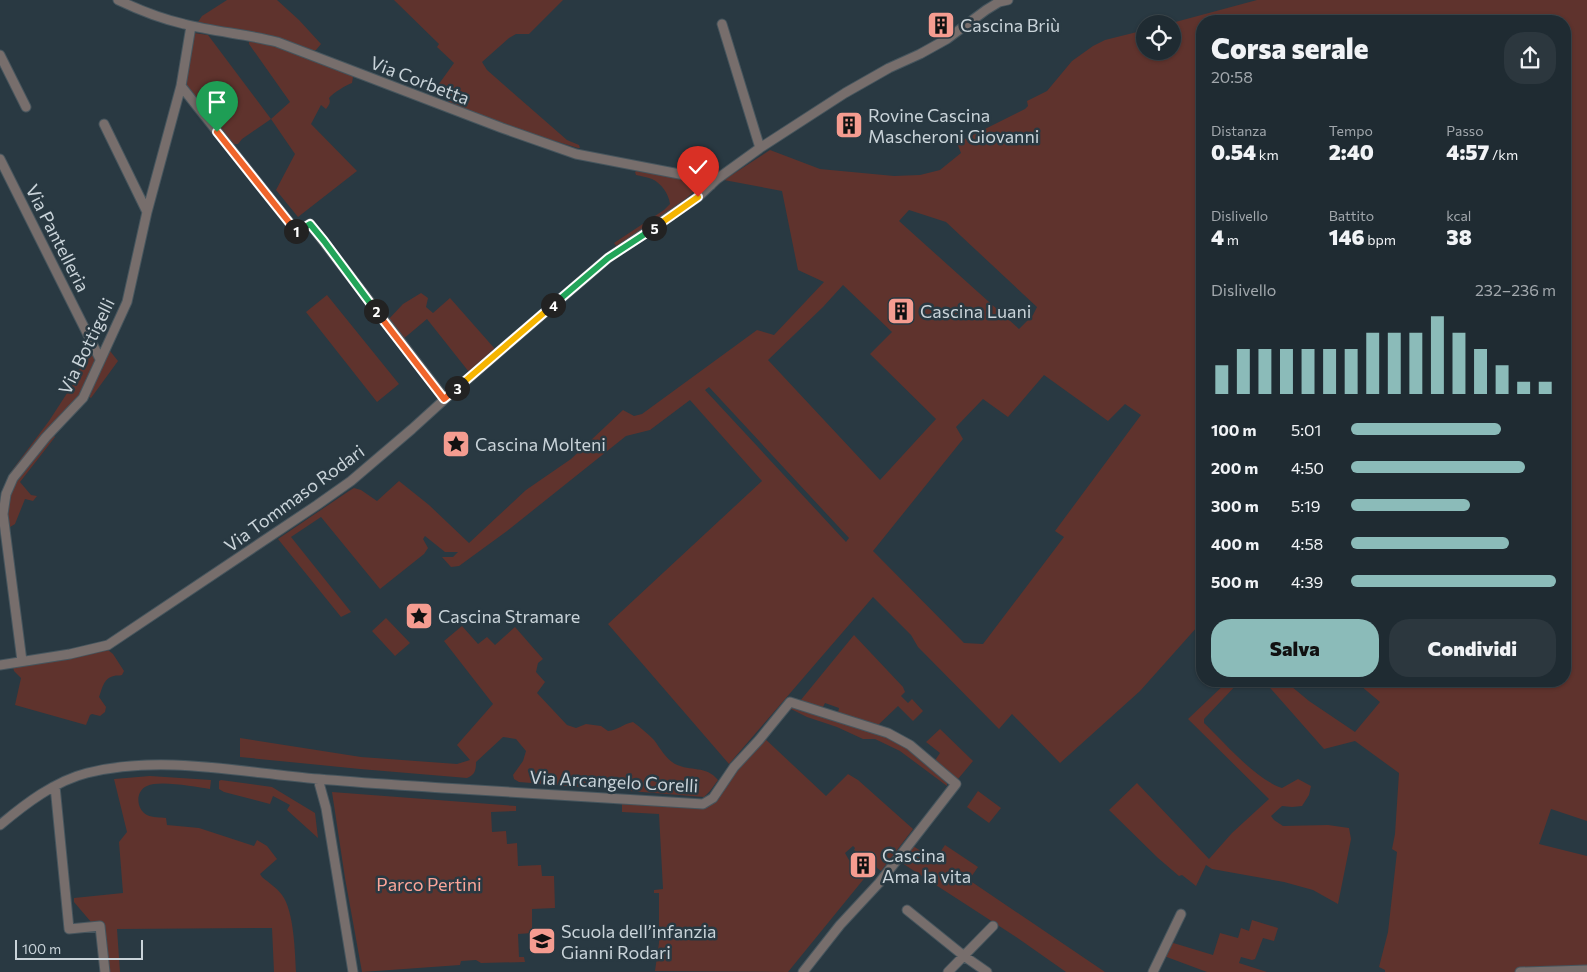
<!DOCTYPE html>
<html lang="it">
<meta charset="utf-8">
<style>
body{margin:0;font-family:Commissioner,sans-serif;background:#2c373e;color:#f1f3f6;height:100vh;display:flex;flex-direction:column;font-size:19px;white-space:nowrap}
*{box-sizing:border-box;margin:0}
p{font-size:16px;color:#a1a7ac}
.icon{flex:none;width:28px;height:28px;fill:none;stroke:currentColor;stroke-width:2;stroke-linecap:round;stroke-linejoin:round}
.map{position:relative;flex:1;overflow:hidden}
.side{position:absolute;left:1196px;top:15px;width:375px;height:672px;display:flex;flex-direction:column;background:#1f2b32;border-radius:20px;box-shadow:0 1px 4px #0004,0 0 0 1px #3c474d}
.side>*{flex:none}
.fabs{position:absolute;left:1136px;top:15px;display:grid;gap:10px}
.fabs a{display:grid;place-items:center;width:45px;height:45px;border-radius:50%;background:#1f2b32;box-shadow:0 1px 4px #0004,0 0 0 1px #3c474d;font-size:25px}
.scale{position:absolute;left:15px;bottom:12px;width:128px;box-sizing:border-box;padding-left:5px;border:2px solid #c9d3d9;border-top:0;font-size:14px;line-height:18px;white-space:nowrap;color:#c9d3d9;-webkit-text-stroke:4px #293942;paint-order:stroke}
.pin{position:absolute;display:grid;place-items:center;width:42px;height:42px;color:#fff;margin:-51px -21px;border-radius:50% 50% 50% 0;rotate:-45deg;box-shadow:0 0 5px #0007}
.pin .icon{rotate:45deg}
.km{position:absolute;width:25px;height:25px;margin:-12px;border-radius:50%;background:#222;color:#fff;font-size:14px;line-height:25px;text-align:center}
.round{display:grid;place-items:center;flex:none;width:52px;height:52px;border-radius:20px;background:#2c373e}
.headline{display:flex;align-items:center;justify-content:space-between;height:85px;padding:0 15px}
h1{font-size:28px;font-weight:800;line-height:38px}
.figures{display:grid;grid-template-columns:repeat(3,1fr);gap:8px;height:85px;padding:5px 15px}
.figures div{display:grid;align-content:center}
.figures b{font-size:21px;font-weight:800}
.figures small{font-size:14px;font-weight:400}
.figures p{font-size:14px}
.chart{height:140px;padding:10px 15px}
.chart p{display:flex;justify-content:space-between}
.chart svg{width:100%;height:90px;margin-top:5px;stroke:#8bbbb9;stroke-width:6}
.cta{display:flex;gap:10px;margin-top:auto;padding:10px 15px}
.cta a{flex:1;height:58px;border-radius:20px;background:#8bbbb9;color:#111;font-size:20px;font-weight:800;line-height:58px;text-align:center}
.cta a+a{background:#2c373e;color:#f1f3f6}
ul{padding:0 15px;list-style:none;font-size:16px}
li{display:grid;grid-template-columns:80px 60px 1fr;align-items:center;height:38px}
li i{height:12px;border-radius:6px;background:#8bbbb9}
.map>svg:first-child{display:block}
</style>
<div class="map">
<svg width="1587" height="972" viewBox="0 0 1587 972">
<rect width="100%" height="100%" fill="#293942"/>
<!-- green -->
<path fill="#5f332d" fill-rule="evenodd" d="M227 0H277L299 20 321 44 316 50 311 52 247 32 198 22 202 16Z
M394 0H563L529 34H516L509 38 482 62 487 70 567 140 579 145 580 148H578L519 130 451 105 445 97 438 94 436 88 454 63 437 47 439 44Z
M1257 0H1587V821L1551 809 1539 844 1587 856V972H1385V970L1379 967 1388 932 1397 852 1392 849 1395 834 1399 773 1355 741 1324 749 1264 681H1285L1309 701 1355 732 1380 702 1355 681H1565V21H1202V629L1198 626 1140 691 1060 763 1012 714 999 729 918 647 911 635 873 597 729 764 608 624 762 481 690 400 650 430 626 436 507 531 459 566 451 567 442 557H453L458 552H445L425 536 423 539 428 548 424 554 380 589 321 517 291 537 351 612 341 617 278 539 349 491 354 488 361 490 377 501 399 481 429 505 469 543 526 490 571 459 623 410 634 416 642 414 757 330 774 335 824 282 798 270 782 191 724 180 770 150 820 169 894 176 920 175 940 170 961 153 957 143 1025 109 1028 106 1027 101 1047 91 1072 61 1093 46 1105 40 1145 30V51H1172V24H1168ZM909 210 946 222 1037 307 1033 315 1019 329 899 221ZM843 285 892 332 870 354 936 419 880 480 768 360 823 307ZM1044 375 1108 421 1125 404 1141 415 1055 531 1064 537 983 644 964 643 873 551 963 439 956 427 983 399 1008 417ZM709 387 849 538 846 542 705 390Z
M194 33 208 35 271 119 290 102 249 44V40C284 45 317 62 350 74L353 77 352 83C346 85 333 93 329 98 331 103 329 105 326 109L321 105 311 124 357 171 298 217 276 190 295 154 271 119 242 139 238 144H233L185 84Z
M638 170 680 177 699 183V186L687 198 617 247 614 243 664 210 670 204C669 194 661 183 652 179 647 177 641 176 636 175L635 172Z
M421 293 428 298 426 307 433 313 450 298 495 349 469 372 427 319 402 340 387 321 403 304Z
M327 295 399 384 377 402 306 312Z
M88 350 95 351 99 360 81 398 13 478 10 473 49 421 73 384Z
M105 351H110L118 361 91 398 85 395Z
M53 434 55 437 20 482 31 495 37 496 33 501 25 499 15 524 10 527 7 524 5 519 9 494 15 479Z
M386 618 410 643 395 656 372 631Z
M462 626 478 644 487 637 495 645 515 627 543 659 538 663 536 672 545 682 537 693 567 725 576 728 586 724 601 726 608 731C618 730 623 724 633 722 641 728 647 733 654 740 660 748 666 759 675 764 691 772 706 765 718 780L710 791 704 797 519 782 514 779 513 775 523 761 526 751 516 739 503 737 476 762C476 770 475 775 467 778L360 769 240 757V738L361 757 457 764 470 760 457 745 493 704 444 641Z
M854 635 903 687 905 692 901 696 908 703 912 699 923 711 913 721 898 706 877 726 838 713 839 708 825 703 823 707 800 701Z
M108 650 113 654 124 671 122 675C119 676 116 675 114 676 103 678 102 690 99 697L106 707 105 712 100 716 92 714 90 715 86 725 15 705 21 678 14 671 13 667Z
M1228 681H1240L1204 719V723C1226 744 1255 779 1282 788L1298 779 1311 786 1309 795 1302 806 1292 807 1282 806 1271 816 1274 820 1283 826 1328 825 1349 828 1351 839 1338 904 1313 890 1284 882 1212 869 1206 865 1196 886 1182 875 1179 876 1158 858 1109 810 1137 783 1209 859 1232 833 1269 799 1188 719Z
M793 706 884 735 913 752 947 780V786L900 751 875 739H863L837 727 807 717 789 708Z
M940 729 973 761 958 779 934 762 940 753 926 742Z
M762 736 826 796 848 774 858 780 913 829 881 871 854 850 855 848 853 846 845 853 849 860 867 875 788 972 655 971 659 943V893H654V890L663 889 659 814 622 812V804L687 808 697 807 713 799Z
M150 776 211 780 210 789C195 787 160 780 147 786 135 791 136 809 147 815 153 818 160 817 166 818L167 825 199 828 254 846 257 840 267 846 277 859 260 874 262 877C269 883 277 888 282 895 294 911 295 952 296 972H274L272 928 117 929 120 972H109L100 922H91L74 902V898L123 893 119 842 127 832 114 779Z
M221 780 272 787 315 813 318 838 287 810 290 805 273 796 270 804 224 792 219 789V781Z
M978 791 1001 808 989 823 967 807Z
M332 792 516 806V811L491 812 492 832 506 831 507 844 517 843 518 866 541 865 542 876H554L555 908 532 909V933L518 934 519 957H524L525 962 481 963 476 960 461 961 460 965 362 972 345 878Z
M945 845 978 867 969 880 1105 972H1066L1019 939 902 863 913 846 935 860Z
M1252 920 1278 928 1274 941 1263 938 1255 959 1252 960 1241 957 1239 963 1267 972H1207L1164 956 1170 942 1213 955 1220 933 1238 938 1241 928 1249 931Z"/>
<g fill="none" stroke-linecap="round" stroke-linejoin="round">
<!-- minor casing -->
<g stroke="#46555d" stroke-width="11">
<path id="minor" d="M118 0C139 10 162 19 184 24 215 32 246 34 277 42L502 128 576 154 695 177 711 185
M722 24 760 148
M0 55 26 107
M181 86 297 232 310 224 445 399
M104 124 147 212
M0 159 100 359
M22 661 3 514 6 494 13 478 46 437 83 398 127 302 147 212 181 86 191 26
M0 665 70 654 108 645 317 505 351 481 412 429 445 399 501 350 608 258 698 197 717 179 760 148 845 93 889 68 920 54 947 39 986 10 999 2 1008 0
M318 779 326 808 353 972
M55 786 69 929 100 926 105 972
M0 825C25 804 55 781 87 773 163 754 243 773 319 779 361 783 402 785 443 788 530 793 617 799 703 804L713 798 734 767 759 740 790 702 888 733 910 745 956 784 879 883 840 925 803 972
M907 910 964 956 987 972
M948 972 993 926
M1153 972 1181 914
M1520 972 1587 970"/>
</g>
<!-- minor -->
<use href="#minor" stroke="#776e6c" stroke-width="9"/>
</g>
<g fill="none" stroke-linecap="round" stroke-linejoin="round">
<!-- split-1 casing -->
<g stroke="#fff" stroke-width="10">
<path id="split-1" d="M217 132 296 231"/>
</g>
<!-- split-2 casing -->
<g stroke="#fff" stroke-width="10">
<path id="split-2" d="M296 231 297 232 310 224 324 241 376 311"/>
</g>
<!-- split-3 casing -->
<g stroke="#fff" stroke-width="10">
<path id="split-3" d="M376 311 444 399 457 388"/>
</g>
<!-- split-4 casing -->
<g stroke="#fff" stroke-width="10">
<path id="split-4" d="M457 388 553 305"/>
</g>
<!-- split-5 casing -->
<g stroke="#fff" stroke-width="10">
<path id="split-5" d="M553 305 608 258 654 228"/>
</g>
<!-- split-6 casing -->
<g stroke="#fff" stroke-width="10">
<path id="split-6" d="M654 228 698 197"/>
</g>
<!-- split-1 -->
<use href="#split-1" stroke="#f0652b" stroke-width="6"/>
<!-- split-2 -->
<use href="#split-2" stroke="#22a559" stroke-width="6"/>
<!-- split-3 -->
<use href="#split-3" stroke="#f0652b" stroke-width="6"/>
<!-- split-4 -->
<use href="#split-4" stroke="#f5b400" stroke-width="6"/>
<!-- split-5 -->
<use href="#split-5" stroke="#22a559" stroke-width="6"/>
<!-- split-6 -->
<use href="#split-6" stroke="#f5b400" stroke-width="6"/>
</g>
<!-- icons -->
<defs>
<g id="building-square" transform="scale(1.4375)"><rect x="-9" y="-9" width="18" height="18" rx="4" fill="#f59c90" stroke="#293942"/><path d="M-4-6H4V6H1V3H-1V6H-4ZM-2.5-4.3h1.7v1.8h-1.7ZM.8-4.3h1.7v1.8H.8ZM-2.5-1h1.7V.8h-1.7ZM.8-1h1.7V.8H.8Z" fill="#111"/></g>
<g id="sight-square" transform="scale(1.4375)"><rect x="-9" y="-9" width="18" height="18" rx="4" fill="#f59c90" stroke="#293942"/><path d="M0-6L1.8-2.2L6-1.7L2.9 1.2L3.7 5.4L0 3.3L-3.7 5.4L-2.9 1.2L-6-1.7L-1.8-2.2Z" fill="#111"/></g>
<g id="school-square" transform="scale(1.4375)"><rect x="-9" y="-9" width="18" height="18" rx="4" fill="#f59c90" stroke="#293942"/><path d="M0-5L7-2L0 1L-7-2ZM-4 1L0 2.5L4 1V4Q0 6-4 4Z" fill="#111"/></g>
</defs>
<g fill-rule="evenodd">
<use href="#building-square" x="941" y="25"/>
<use href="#building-square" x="849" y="125"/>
<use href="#building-square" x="901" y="311"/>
<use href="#sight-square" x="456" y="444"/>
<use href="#sight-square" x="419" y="616"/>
<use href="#building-square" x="863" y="865"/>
<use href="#school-square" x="542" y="941"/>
</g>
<g text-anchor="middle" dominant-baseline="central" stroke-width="5" stroke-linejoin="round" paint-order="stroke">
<!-- poi labels -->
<g font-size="18" fill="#c9d3d9" stroke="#293942" text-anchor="start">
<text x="960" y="25">Cascina Briù</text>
<text x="868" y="115">Rovine Cascina<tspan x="868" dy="21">Mascheroni Giovanni</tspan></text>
<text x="920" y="311">Cascina Luani</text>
<text x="475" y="444">Cascina Molteni</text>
<text x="438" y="616">Cascina Stramare</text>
<text x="882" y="855">Cascina<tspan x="882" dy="21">Ama la vita</tspan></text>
<text x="561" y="931">Scuola dell’infanzia<tspan x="561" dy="21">Gianni Rodari</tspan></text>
</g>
<!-- street labels -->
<g font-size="18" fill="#c9d3d9" stroke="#293942">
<text transform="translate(420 80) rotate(21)">Via Corbetta</text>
<text transform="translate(58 238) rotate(63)">Via Pantelleria</text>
<text transform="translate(86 346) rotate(-64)">Via Bottigelli</text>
<text transform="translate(294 498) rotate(-36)">Via Tommaso Rodari</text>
<text transform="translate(614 781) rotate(3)">Via Arcangelo Corelli</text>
</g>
<!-- park labels -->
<g font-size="18" fill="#fba599" stroke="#293942">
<text x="429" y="884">Parco Pertini</text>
</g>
</g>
</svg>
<div class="fabs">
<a><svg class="icon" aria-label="locate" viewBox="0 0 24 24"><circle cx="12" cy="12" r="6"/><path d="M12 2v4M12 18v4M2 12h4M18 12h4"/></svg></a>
</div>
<div class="scale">100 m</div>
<div class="pin" style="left:217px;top:132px;background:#1e9e55"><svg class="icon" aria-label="arrive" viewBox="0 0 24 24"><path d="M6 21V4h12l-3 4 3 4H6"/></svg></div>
<div class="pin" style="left:698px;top:197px;background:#d93025"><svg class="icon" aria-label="check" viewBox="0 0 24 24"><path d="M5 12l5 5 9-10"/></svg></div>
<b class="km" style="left:296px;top:231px">1</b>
<b class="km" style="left:376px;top:311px">2</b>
<b class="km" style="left:457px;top:388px">3</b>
<b class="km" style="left:553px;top:305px">4</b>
<b class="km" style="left:654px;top:228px">5</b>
<section class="side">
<div class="headline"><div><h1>Corsa serale</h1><p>20:58</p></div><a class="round"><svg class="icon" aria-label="share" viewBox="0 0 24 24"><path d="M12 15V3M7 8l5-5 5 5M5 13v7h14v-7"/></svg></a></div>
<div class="figures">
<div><p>Distanza</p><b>0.54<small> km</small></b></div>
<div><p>Tempo</p><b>2:40</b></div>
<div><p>Passo</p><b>4:57<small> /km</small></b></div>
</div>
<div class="figures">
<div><p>Dislivello</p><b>4<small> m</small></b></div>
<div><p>Battito</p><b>146<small> bpm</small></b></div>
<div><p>kcal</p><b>38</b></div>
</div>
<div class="chart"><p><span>Dislivello</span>232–236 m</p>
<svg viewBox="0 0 160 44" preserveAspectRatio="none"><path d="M5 44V30M15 44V22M25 44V22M35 44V22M45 44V22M55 44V22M65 44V22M75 44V14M85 44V14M95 44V14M105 44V6M115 44V14M125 44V22M135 44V30M145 44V38M155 44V38"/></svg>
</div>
<ul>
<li><b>100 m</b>5:01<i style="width:73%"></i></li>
<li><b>200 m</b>4:50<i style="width:85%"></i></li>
<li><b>300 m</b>5:19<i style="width:58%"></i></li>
<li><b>400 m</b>4:58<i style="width:77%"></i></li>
<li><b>500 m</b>4:39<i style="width:100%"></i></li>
</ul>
<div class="cta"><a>Salva</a><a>Condividi</a></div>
</section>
</div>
